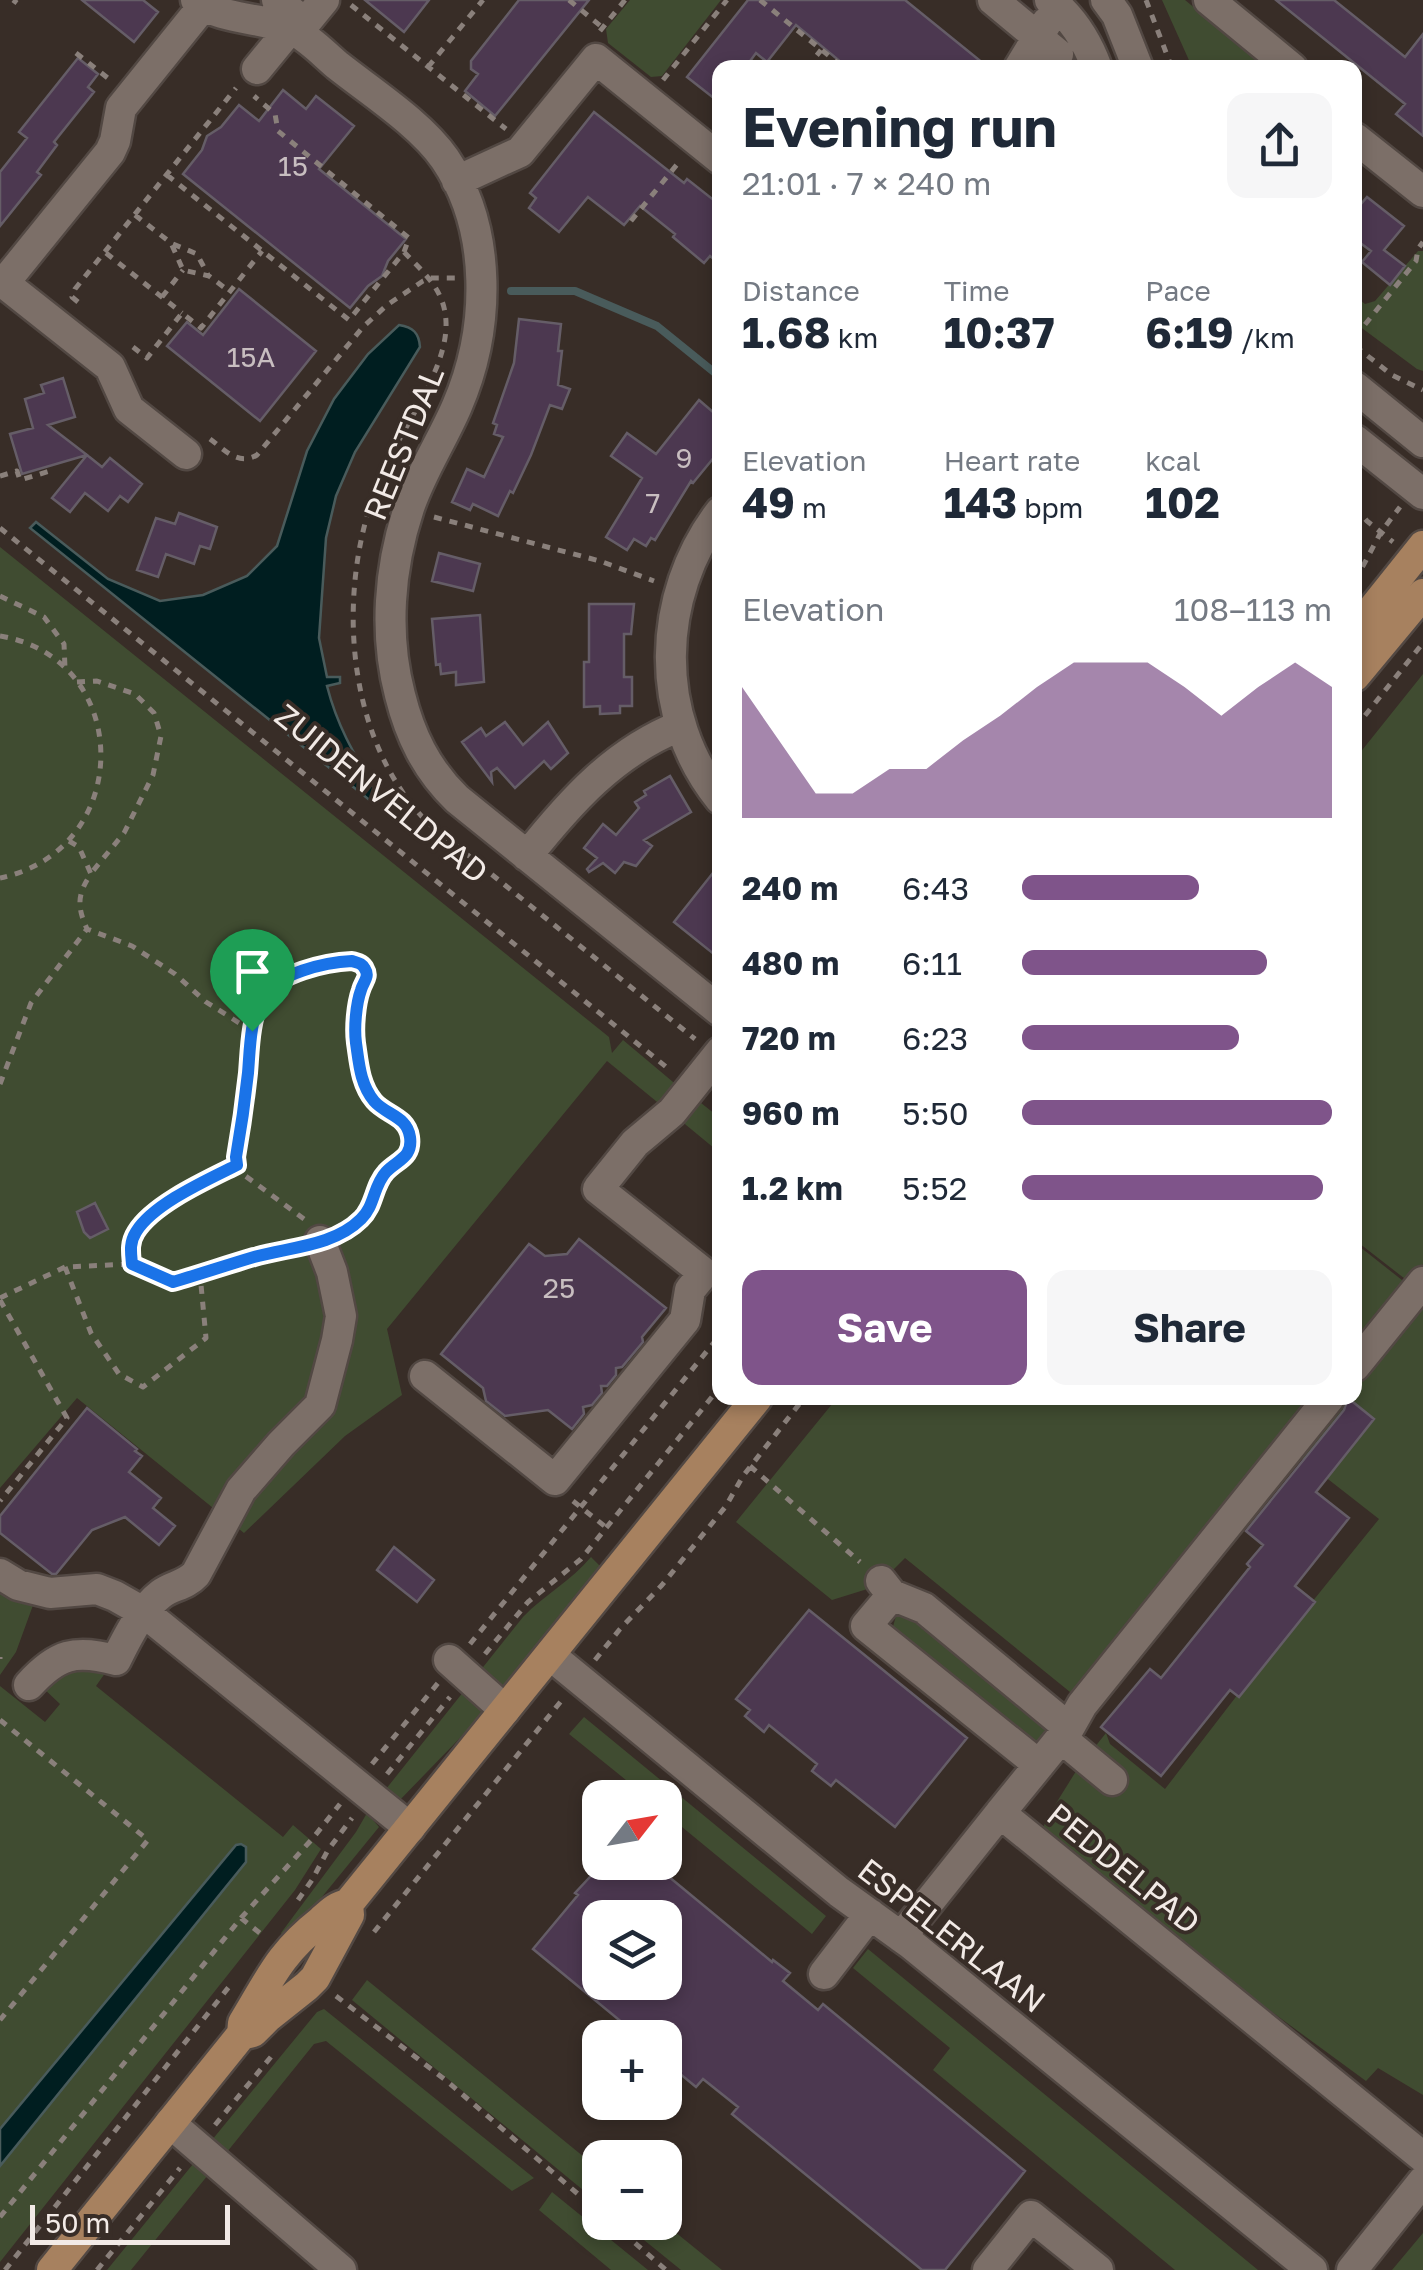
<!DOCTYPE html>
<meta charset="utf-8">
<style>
body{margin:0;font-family:"Golos Text",sans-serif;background:#f6f6f7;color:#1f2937;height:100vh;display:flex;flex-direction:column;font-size:38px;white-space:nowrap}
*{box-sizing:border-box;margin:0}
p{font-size:32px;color:#747a83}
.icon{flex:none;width:55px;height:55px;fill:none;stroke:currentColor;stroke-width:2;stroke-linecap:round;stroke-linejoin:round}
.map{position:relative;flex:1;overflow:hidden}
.sheet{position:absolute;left:712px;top:60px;width:650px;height:1345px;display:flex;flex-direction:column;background:#fff;border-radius:20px;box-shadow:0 5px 15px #0003}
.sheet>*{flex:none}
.needle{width:65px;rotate:59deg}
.controls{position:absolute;left:582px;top:1780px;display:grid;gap:20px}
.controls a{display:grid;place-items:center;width:100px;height:100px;border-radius:20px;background:#fff;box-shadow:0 5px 15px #0003;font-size:50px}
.scale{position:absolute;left:30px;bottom:25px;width:200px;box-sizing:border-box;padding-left:10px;border:5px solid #f2eae6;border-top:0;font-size:28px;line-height:35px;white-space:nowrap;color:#f2eae6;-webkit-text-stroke:8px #382d27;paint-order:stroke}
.pin{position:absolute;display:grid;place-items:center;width:85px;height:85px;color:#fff;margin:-102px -42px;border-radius:50% 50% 50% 0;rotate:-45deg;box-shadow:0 0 10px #0007}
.pin .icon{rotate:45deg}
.round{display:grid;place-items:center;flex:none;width:105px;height:105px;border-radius:20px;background:#f6f6f7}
.head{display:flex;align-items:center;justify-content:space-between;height:170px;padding:0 30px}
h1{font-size:55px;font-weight:700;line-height:75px}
.figures{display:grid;grid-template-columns:repeat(3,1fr);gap:15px;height:170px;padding:10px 30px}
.figures div{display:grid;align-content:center}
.figures b{font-size:42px;font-weight:700}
.figures small{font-size:28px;font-weight:400}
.figures p{font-size:28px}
.chart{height:280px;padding:20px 30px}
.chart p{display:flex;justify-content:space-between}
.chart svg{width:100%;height:180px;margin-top:10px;fill:#7f548a;opacity:.7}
.cta{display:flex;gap:20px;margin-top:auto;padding:20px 30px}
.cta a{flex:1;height:115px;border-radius:20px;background:#7f548a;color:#fff;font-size:40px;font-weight:700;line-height:115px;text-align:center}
.cta a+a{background:#f6f6f7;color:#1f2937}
ul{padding:0 30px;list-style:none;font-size:32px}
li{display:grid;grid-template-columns:160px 120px 1fr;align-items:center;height:75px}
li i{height:25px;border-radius:12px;background:#7f548a}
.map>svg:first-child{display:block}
</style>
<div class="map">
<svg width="1423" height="2270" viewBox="0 0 1423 2270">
<rect width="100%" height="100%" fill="#382d27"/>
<!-- green -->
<path fill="#404c31" d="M630 0H721L662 76 651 77 608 43 606 29Z
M1162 0H1185L1266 67H1192Z
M1418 251H1423V371L1417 369 1355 323V296L1365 304 1375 301Z
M0 547 609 1037 612 1053 623 1040 679 1087 662 1106 607 1061 387 1329 402 1395 345 1436 244 1533 77 1398 0 1488Z
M1423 674V1264L1409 1282 1355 1240V759Z
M696 1099 720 1118V1153L680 1120Z
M1355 1243 1407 1284 1355 1349Z
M1423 1292V2095L1378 2068 1366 2081 1231 1982 1043 1831 1045 1821 1078 1768 1106 1733 1110 1744 1165 1789 1245 1685 1379 1519 1292 1451 1334 1398H1355V1371Z
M837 1398H1316L1086 1687 1070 1692 905 1558 877 1586 832 1600 736 1522Z
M591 1557 602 1568 487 1710 397 1803 382 1794 523 1617C544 1595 571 1581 591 1557Z
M0 1584 36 1597 16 1652 0 1675Z
M908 1610 1049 1725 1045 1735 1033 1751 892 1630 896 1616Z
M63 1668 108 1669 96 1686 283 1837 293 1825 321 1849 295 1890 0 2262V2166L246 1862 247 1853 241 1844 235 1845 0 2129V1686L45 1722 60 1704 42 1687Z
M584 1717 826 1916 812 1934 665 1813V1798L647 1797 569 1734Z
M367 1813 379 1827 286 1941 281 1933 356 1832Z
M868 1949 1258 2270H1175L933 2070 950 2048 853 1968Z
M367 1980 600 2170V2204L352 2000Z
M324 2009 534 2178 512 2191 326 2041 314 2044 227 2152 212 2140 317 2012Z
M193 2164 208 2175 131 2270H107Z
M552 2192 648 2270H611L539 2210Z
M623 2223H664L722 2270H681Z
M1423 2233V2270H1392Z"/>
<!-- water -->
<path fill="#001e20" stroke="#495b5b" stroke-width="2.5" d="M399 325C413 327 419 333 420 347L355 452 336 496 326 538 319 638 327 677H340V683L327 686C338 729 356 757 378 794L372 802 30 528 36 522 108 579 160 601 203 595 247 576 277 546 307 451 334 399 368 354Z
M241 1844 246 1847V1862L0 2166V2129L236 1845Z"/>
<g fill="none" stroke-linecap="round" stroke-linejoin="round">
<!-- stream -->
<path stroke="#495b5b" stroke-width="8" d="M511 291H575L657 326 720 377"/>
</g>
<!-- building -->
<path fill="#4c3850" stroke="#655d67" stroke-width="2.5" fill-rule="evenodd" d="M82 0H143L158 12 134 42Z
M365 0H429L404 32Z
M519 0H589L495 116 465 91 478 74 471 69V61Z
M748 0H905L989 68H848L796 25 767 62 756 53 745 68H720V103L687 77Z
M1276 0H1334L1405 57 1423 34V136L1396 114 1405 104Z
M78 58 98 74 88 87 94 92 54 142 57 145 37 172 41 175 0 226V172L27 138 19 132Z
M283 90 306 109 316 96 354 126 319 169 406 239 388 261 382 276 368 286 350 308 183 174 202 150 207 136 221 127 239 105 259 121Z
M594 112 684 183 687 179 720 205V264L710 256 704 263 673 237 675 234 640 206 624 225 588 197 559 232 529 208 536 198 530 193Z
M1367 197 1404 226 1384 250 1405 266 1390 285 1362 262 1371 251 1355 239V211Z
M239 289 316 351 260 421 167 346 187 322 203 335Z
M519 319 561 324 558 351H562L558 385 570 389 562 409 550 405 531 455 513 493 510 491 498 516 473 504 470 510 452 502 467 469 484 477 503 437 494 434 497 425 493 423 514 363Z
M63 378 75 417 48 425 87 455 22 474 10 434 33 428 25 399 44 393 41 385Z
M699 400 720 418V450L693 483 691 481 655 540 651 538 646 546 634 539 627 550 606 537 642 478 611 456 627 433 656 454Z
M87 455 102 467 110 458 142 484 128 502 120 496 108 511 85 493 70 512 52 498Z
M179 513 217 527 210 549 200 546 194 564 166 554 158 577 137 570 156 518 175 524Z
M439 553 480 564 473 591 432 581Z
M589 604H634L631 634H624V677H632V706H620V713L600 714V706L584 707V662H589Z
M480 615 484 682 456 685V672L441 674 440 664 436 665 432 619Z
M505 722 523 745 548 722 568 753 551 769 544 761 515 788 497 768 491 772 492 782 462 742 481 728 486 736Z
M670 776 691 812 644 840 652 846 636 866 624 862 615 873 603 863 589 872 587 869 597 858 584 848 603 824 616 835 639 808 635 802 646 795 644 791Z
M720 864V959L674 922Z
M95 1203 108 1229 90 1238 84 1232 77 1212Z
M579 1239 666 1308 642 1337 643 1342 622 1367 616 1368V1375L607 1386H601L602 1393 592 1405 583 1407 584 1414 572 1429 548 1410 505 1416 486 1401 483 1388 441 1354 529 1244 545 1256 567 1254Z
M1348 1398 1374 1419 1316 1492 1349 1518 1295 1586 1315 1602 1239 1697 1230 1690 1161 1776 1101 1727 1150 1669 1161 1678 1250 1567 1247 1564 1263 1545 1246 1531 1344 1410Z
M87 1408 137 1449 135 1451 142 1456 129 1472 161 1498 153 1508 175 1526 159 1545 125 1517 92 1530 56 1574H52L0 1533V1516Z
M394 1547 434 1580 417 1602 377 1570Z
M809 1610 967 1738 895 1827 836 1780 831 1786 812 1771 817 1764 769 1725 764 1732 745 1716 750 1710 736 1699Z
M604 1862H651L772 1962 773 1960 790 1973 783 1981 818 2010 823 2004 1025 2171 945 2270H922L732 2114 738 2107 703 2079 696 2087 679 2073 681 2071 665 2057V2038H641L533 1949 578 1895 575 1893ZM600 1918H665V1982H600Z"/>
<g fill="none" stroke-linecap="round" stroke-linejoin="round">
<!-- minor casing -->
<g stroke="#524843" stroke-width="35">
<path id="minor" d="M196 0C223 22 265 16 296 32 311 40 324 54 337 65 371 92 421 124 445 159 493 230 490 330 457 406 442 441 421 472 409 508 389 568 384 634 400 695 410 735 426 769 457 799L720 1011
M277 0 305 23
M993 0 1058 54
M1050 0C1073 18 1087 41 1097 68
M1106 0 1117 15 1138 68
M1209 0 1292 68
M297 33 324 0
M1019 68 1047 22
M257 69 289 30
M1355 138 1423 192
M457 181 520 152 596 59 720 159
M0 280 110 367 129 409 186 454
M4 283 110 152 115 141 121 108 203 6
M1355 387 1423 442
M1355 440 1423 494
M720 799C653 716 656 596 720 512
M527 856C570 802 614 752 680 726
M1355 1366 1423 1282
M425 1376 555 1480 685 1320 690 1290 704 1273 598 1189 635 1143 672 1112 720 1052
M0 1574 18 1585 50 1593 97 1589 115 1596 145 1613 410 1828
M881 1581 892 1595 924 1608 1069 1728 1000 1813 1423 2157
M892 1595 866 1626 1039 1765
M550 1655 839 1892 911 1944 1312 2270
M449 1660 505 1710
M29 1685C57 1654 75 1649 116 1660 127 1638 141 1609 161 1594 173 1585 185 1586 196 1574L241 1490 281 1444 320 1405 337 1340 341 1316 332 1272 320 1241
M1069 1728 1082 1705 1329 1398
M1061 1738 1112 1780
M901 1937 1000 1813
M824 1974 870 1914
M170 2123 341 2270
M988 2270 1031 2216 1098 2270
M1352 2270 1423 2181"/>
</g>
<!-- major casing -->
<g stroke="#524843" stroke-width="35">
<path id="major" d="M1355 631 1423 546
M1355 676 1423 594
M245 2034 253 2032 268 2017 307 1986 315 1978 349 1915 348 1904
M52 2270 242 2034 243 2023C270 1979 279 1954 321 1921 330 1913 336 1906 348 1904L757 1398"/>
</g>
<!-- path -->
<path stroke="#8a807b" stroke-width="5" stroke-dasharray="8 8" stroke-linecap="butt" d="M13 0 17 3
M569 0 603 28
M760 0 844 68
M1146 0 1172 68
M351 5 506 129
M600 31 625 0
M76 53 109 79
M428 67 483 0
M807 68 821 50
M663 80 727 0
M167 175 349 320 404 252 409 238 278 131 275 114 254 96
M135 215 171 243 183 270 209 276 229 291
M631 221 679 162
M173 244 197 254 208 275
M404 252C424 273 445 290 446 322 448 368 403 427 384 469 335 577 341 734 427 822L695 1039
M106 253 182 313
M162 297 183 270
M78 302 72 297 75 289 236 88
M1355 337 1416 261 1418 249 1423 242
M1355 346 1392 375 1423 390
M133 347 147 358 182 313 201 328 262 251
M210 439C225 450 238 466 257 455L363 327 387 305 423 281 430 278H455
M0 476 17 471 20 480 50 471
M1355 507 1367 521 1393 542
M434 517 600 561 654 581
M0 528 670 1070
M1355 581 1381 532 1400 507
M0 596 44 617 64 644 65 668
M0 636C134 658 135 850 0 878
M77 682 97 681 135 694 154 713 161 736 153 775 124 833 92 872
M1355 728 1423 643
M69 841 79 847 91 874C77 894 77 907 87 929L132 946 175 974 206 1002 252 1031
M0 1084 31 1003 87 929
M304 1219 240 1172 236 1157 252 1031 262 998 279 981 304 970 332 963 358 962 367 971 365 981 360 992 355 1033 359 1068 365 1088 375 1102 400 1118 408 1128 411 1144 408 1154 383 1175 369 1211 346 1231
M132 1264C131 1253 129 1243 136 1232 153 1204 207 1180 237 1165
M65 1267 91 1333 119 1374 143 1387 206 1338 200 1274
M0 1298 65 1267 132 1264 173 1282 293 1248
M0 1300 67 1418 0 1501
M750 1466 860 1562
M573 1501 607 1528
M470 1644 720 1335
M485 1654 528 1602 581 1559 720 1387
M0 1657V1659
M595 1660 620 1629 662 1585 726 1506 743 1476 804 1398
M0 1720 148 1840 0 2020
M372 1764 438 1683
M387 1774 450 1697
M298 1900 312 1880 328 1850 352 1818
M241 1918 266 1938
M374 1932 562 1700
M336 1996 448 2082 600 2213
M215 2125 275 2052
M0 2217 241 1918 313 1838 340 1804
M611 2222 666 2270
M5 2270 232 1983
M97 2270 180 2168"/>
<!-- minor -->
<use href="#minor" stroke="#7c6f68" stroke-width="30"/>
<!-- major -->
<use href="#major" stroke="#a7815f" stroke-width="30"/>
</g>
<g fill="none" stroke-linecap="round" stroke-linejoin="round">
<!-- route casing -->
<g stroke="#fff" stroke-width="20">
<path id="route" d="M352 961C358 963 362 963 365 969 370 977 363 982 361 990 356 1004 354 1028 356 1043 359 1063 360 1084 374 1101 386 1115 407 1116 410 1137 413 1158 397 1160 386 1172 373 1186 375 1206 361 1219 334 1246 290 1247 254 1257 227 1265 200 1274 173 1282L132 1264C131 1253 129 1243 136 1232 153 1204 207 1180 237 1165L236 1157C241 1129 245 1101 248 1073 250 1049 250 1019 262 998 276 973 327 962 352 961Z"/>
</g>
<!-- route -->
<use href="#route" stroke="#1a73e8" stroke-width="12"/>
</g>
<g text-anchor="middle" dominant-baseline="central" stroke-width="8" stroke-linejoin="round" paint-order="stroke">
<!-- number labels -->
<g font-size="28" fill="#c8bec0">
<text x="293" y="165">15</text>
<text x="251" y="356">15A</text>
<text x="684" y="457">9</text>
<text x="653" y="502">7</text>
<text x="559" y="1287">25</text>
</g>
<!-- street labels -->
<g font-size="32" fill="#f2eae6" stroke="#382d27">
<text transform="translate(403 443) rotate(-68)">REESTDAL</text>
<text transform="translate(382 793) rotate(39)">ZUIDENVELDPAD</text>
<text transform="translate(1124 1868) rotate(39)">PEDDELPAD</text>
<text transform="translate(952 1935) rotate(38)">ESPELERLAAN</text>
</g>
</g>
</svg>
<div class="controls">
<a><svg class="needle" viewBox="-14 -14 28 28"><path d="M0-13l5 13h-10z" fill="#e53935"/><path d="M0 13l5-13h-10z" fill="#747a83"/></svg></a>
<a><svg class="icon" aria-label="layers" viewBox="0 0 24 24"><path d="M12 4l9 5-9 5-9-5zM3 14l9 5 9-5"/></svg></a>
<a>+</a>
<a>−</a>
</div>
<div class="scale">50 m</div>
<div class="pin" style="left:252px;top:1031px;background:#1e9e55"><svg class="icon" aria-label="arrive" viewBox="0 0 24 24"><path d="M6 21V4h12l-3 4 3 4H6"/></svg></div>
<section class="sheet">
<div class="head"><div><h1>Evening run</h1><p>21:01 · 7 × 240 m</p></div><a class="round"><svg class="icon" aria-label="share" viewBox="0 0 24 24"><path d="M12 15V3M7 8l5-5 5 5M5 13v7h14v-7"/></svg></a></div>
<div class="figures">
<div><p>Distance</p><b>1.68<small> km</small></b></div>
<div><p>Time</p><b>10:37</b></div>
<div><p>Pace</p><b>6:19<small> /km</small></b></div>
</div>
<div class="figures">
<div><p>Elevation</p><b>49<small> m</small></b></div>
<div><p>Heart rate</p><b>143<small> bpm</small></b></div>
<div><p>kcal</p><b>102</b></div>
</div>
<div class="chart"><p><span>Elevation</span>108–113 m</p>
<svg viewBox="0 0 160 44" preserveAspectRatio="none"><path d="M0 44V12L10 25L20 38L30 38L40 32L50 32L60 25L70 19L80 12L90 6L100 6L110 6L120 12L130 19L140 12L150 6L160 12V44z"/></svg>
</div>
<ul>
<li><b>240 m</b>6:43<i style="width:57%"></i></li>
<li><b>480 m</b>6:11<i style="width:79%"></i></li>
<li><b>720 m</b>6:23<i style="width:70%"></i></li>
<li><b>960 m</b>5:50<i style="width:100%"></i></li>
<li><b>1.2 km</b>5:52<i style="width:97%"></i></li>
</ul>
<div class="cta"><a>Save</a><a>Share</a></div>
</section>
</div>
